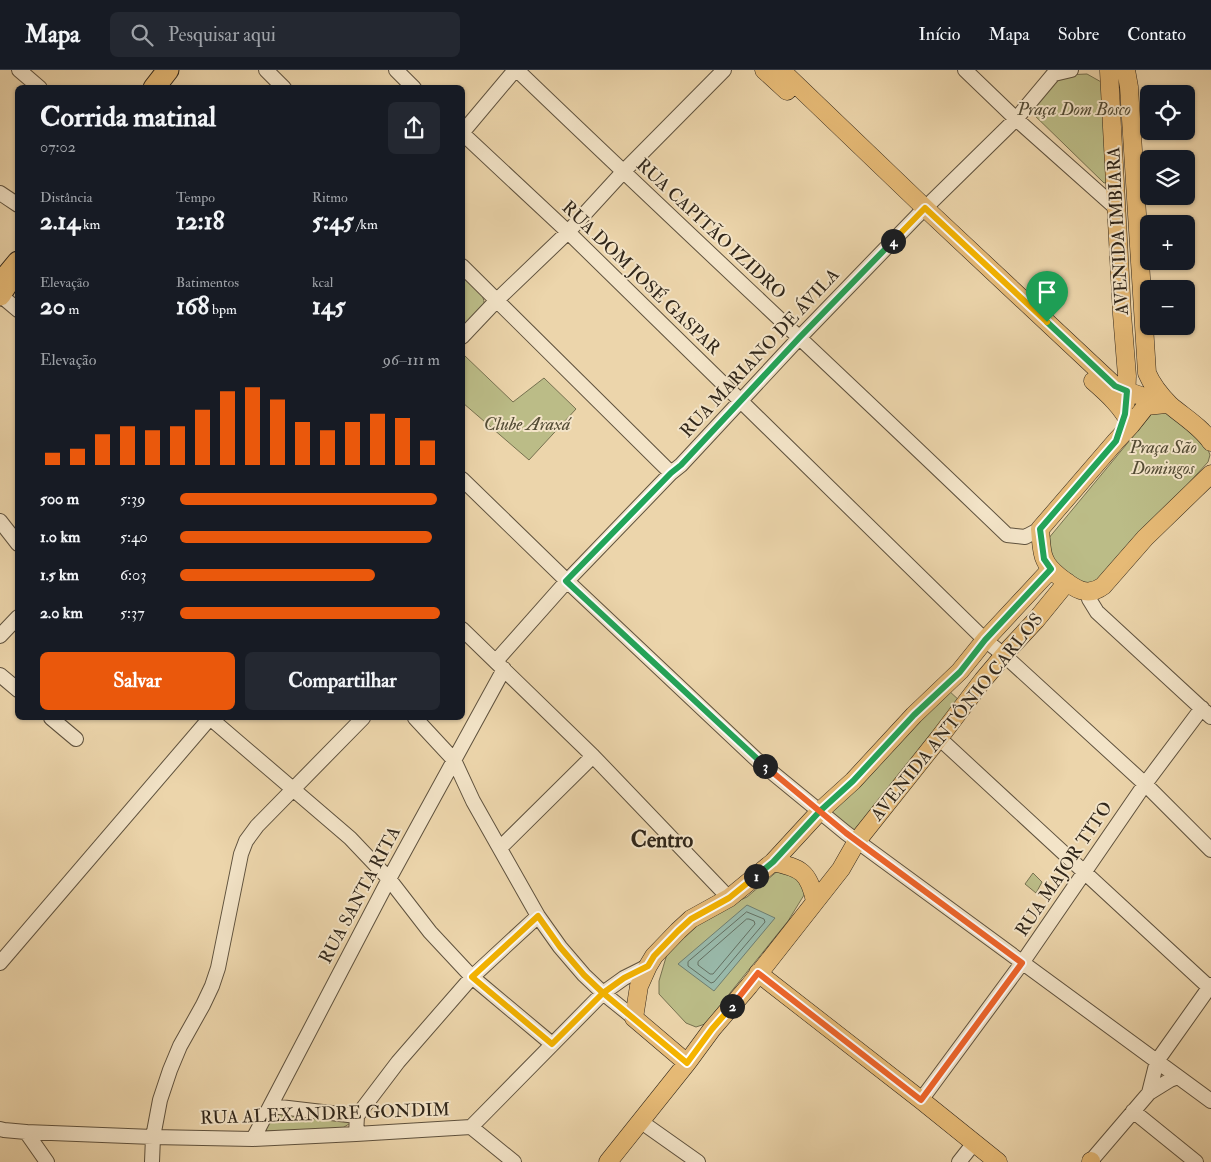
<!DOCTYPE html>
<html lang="pt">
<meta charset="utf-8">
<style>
body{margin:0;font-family:"IM FELL Double Pica",serif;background:#242831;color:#f1f3f6;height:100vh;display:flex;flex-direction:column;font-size:19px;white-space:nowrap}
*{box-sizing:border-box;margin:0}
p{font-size:16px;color:#9ea1a6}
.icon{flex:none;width:28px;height:28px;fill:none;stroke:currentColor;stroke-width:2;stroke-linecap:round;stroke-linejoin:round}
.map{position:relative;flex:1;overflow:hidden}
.side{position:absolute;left:15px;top:15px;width:450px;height:635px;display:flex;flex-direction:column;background:#171b24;border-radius:8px;box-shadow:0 1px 4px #0004}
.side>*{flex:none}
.controls{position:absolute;left:1140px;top:15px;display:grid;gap:10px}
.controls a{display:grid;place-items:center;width:55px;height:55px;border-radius:8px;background:#171b24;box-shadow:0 1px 4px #0004;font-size:25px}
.pin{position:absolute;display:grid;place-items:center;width:42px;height:42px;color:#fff;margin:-51px -21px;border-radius:50% 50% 50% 0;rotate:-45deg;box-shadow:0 0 5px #0007}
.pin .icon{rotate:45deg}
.km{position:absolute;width:25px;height:25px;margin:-12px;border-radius:50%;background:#222;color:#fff;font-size:14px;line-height:25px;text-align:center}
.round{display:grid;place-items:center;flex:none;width:52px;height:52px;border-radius:8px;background:#242831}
.headline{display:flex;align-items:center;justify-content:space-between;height:85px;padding:0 25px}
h1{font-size:28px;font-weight:700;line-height:38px}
.metrics{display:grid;grid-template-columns:repeat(3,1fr);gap:8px;height:85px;padding:5px 25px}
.metrics div{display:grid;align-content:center}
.metrics b{font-size:25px;font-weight:700}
.metrics small{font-size:14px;font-weight:400}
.metrics p{font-size:14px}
.chart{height:140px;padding:10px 25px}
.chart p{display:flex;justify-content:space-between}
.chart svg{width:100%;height:90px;margin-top:5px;stroke:#ea580c;stroke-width:6}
.primary-button{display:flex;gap:10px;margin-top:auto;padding:10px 25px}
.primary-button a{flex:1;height:58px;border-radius:8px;background:#ea580c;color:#fff;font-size:20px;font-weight:700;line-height:58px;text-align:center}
.primary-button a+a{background:#242831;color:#f1f3f6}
ul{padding:0 25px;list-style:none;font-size:16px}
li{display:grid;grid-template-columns:80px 60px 1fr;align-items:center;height:38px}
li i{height:12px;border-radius:6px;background:#ea580c}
header{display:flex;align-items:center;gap:30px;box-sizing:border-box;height:70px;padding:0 25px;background:#171b24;border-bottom:1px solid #363941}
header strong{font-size:24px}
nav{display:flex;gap:28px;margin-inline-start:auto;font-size:18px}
.search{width:350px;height:45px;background:#242831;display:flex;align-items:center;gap:12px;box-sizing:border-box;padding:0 18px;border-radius:8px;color:#9ea1a6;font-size:19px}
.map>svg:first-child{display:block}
</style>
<header>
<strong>Mapa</strong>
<div class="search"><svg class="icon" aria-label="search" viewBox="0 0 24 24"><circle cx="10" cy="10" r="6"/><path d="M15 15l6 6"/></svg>Pesquisar aqui</div>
<nav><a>Início</a><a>Mapa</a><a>Sobre</a><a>Contato</a></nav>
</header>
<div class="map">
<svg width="1211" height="1092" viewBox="0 0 1211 1092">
<rect width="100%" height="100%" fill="#ecd5ab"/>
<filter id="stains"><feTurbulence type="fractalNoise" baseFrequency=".004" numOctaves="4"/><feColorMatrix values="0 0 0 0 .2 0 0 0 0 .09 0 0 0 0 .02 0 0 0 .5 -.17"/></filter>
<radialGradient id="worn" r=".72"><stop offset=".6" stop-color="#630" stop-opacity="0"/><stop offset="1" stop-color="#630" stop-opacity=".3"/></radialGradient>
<!-- green -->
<path fill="#bbbc87" stroke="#767150" d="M1087 4 1103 13 1110 112 1104 113 1029 40 1063 5Z
M462 205C471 213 485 222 484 235L463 256Z
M465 286 513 332 544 308 576 339 529 390 463 333V288Z
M1163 339 1207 377 1210 385 1208 392 1100 510 1082 517 1049 487 1048 469 1155 340Z
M947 619 961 632 853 763 835 751 832 740Z
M788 798 806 817 804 825 788 851 705 954 696 957 686 953 659 924V911L667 884 705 846 747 827 780 799Z
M1033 803 1042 812 1036 823 1025 814Z
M273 1041 352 1052 341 1059 264 1061Z"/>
<!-- water -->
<path fill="#99b9aa" stroke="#6f7e70" d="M747 835 775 848 714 921 678 894Z"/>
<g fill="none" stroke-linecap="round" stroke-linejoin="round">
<!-- shore -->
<path stroke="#647062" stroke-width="1" d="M747 842 764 849 765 852 714 912 711 913 688 896V892Z
M747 849H749L754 851 755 854 713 904H710L698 895V892Z"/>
<!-- minor casing -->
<g stroke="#5f523e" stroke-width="16">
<path id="minor" d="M19 0 40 18
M266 0 284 18
M396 0 414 18
M517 0C679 156 845 309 1007 465L1025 467 1040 459
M965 0 1016 49 1116 138
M1054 4 1071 0
M462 63 568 162 985 570 1004 585 1145 714 1211 780
M462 63 515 0
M0 123 18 135
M462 196 671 403
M0 225 18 240
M462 267 497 230 568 162 623 102 724 0
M462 409 567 511 757 690 846 763 1211 1031
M0 451 18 474
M1089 521V529L1097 542 1211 647
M462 559 593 686 729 828
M0 566 18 547
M496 591 567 511 671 403 681 395 800 267 917 146 1016 49 1057 0
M0 605 18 620
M51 648 76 669
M210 648 350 768 389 809 430 862 472 907 552 974
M415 648 454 690 473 731 538 846 560 877 584 905 603 923 634 948
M939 668 1211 919
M500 778 593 686
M0 893 210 648
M1149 1023 1157 991 1211 915
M921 1030 1022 893 1145 714 1202 638
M271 1036 357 1046
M1133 1041 1196 1092
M640 1051 698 1092
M471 1057 514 1092
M0 1059 4 1060 26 1062 153 1067 253 1069 356 1064 471 1057 603 923 624 908 648 896
M26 1062 47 1092
M356 1064 357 1046 398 992 472 907 538 846
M253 1069 389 809 504 599
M152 1092 153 1067 160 1030 170 1000 180 976 203 935 212 916 218 898 241 784 246 771 257 756 363 648
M959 1092 974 1073
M1090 1092 1149 1023 1170 1010 1178 1007"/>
</g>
<!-- major casing -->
<g stroke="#30261a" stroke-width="19">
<path id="major" d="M764 0 787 21
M781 0 925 138 1115 316C1132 324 1150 329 1169 334
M1126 0 1129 17 1147 303C1152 315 1161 326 1170 335 1184 347 1201 357 1211 372
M1109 1 1122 244 1127 306 1126 332
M1093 311C1108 324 1122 337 1131 355
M1166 334 1146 336 1131 355 1116 371 1040 459C1041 468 1041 483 1045 490 1048 498 1055 503 1061 508 1074 518 1087 528 1103 516L1145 468 1211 404
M773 792C801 798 809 802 815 831
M758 903 921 1030 998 1092
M687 993 634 948 639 916 648 896 654 886 678 861 691 849 729 828 773 792 820 741 853 711 914 645 960 601 985 570 1051 499
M608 1092 687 993 712 959 749 916 841 799 857 771 939 668 983 610 1010 578 1036 550 1067 512
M1091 1092V1091"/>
</g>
<!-- highway casing -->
<g stroke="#30261a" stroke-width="23">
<path id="highway" d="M154 18 168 0
M0 225 7 214 8 204 18 192"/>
</g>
<!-- minor -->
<use href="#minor" stroke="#f3e4c8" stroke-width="14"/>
<!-- major -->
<use href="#major" stroke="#e6ba76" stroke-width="18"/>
<!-- highway -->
<use href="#highway" stroke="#e6ba76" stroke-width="21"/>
</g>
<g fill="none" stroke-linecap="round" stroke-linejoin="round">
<!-- split-1 casing -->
<g stroke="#fff" stroke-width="10">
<path id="split-1" d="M756 806 773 792 820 741 853 711 914 645 960 602 985 570 1051 499 1044 489 1040 459 1116 371 1125 344 1127 321 1115 316 1047 252"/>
</g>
<!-- split-2 casing -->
<g stroke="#fff" stroke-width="10">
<path id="split-2" d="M732 936 712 959 687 993 603 923 584 905 560 877 538 846 472 907 552 974 603 923 624 908 648 896 654 886 678 861 691 849 729 828 756 806"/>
</g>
<!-- split-3 casing -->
<g stroke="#fff" stroke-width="10">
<path id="split-3" d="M732 936 758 903 921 1030 1022 893 846 763 765 696"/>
</g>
<!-- split-4 casing -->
<g stroke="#fff" stroke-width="10">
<path id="split-4" d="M765 696 566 511 671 403 681 395 800 267 893 171"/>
</g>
<!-- split-5 casing -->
<g stroke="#fff" stroke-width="10">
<path id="split-5" d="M893 171 925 138 1047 252"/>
</g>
<!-- split-1 -->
<use href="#split-1" stroke="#22a559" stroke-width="6"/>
<!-- split-2 -->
<use href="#split-2" stroke="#f5b400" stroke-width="6"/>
<!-- split-3 -->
<use href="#split-3" stroke="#f0652b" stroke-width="6"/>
<!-- split-4 -->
<use href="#split-4" stroke="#22a559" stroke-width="6"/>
<!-- split-5 -->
<use href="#split-5" stroke="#f5b400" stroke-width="6"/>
</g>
<g text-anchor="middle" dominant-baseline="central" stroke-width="4" stroke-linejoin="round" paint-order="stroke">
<!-- park labels -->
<g font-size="18" font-style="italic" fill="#534c35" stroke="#f3e4c8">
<text x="1074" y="39">Praça Dom Bosco</text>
<text x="527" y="354">Clube Araxá</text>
<text x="1163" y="377">Praça São<tspan x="1163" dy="21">Domingos</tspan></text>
</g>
<!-- street labels -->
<g font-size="18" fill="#30261a" stroke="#f3e4c8">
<text transform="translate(711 159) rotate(43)">RUA CAPITÃO IZIDRO</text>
<text transform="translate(1118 161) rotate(-93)">AVENIDA IMBIARA</text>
<text transform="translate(641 208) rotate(44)">RUA DOM JOSÉ GASPAR</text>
<text transform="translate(760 283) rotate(-47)">RUA MARIANO DE ÁVILA</text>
<text transform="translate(957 647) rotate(-51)">AVENIDA ANTÔNIO CARLOS</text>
<text transform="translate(1064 799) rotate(-56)">RUA MAJOR TITO</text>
<text transform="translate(360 825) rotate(-62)">RUA SANTA RITA</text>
<text transform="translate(325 1044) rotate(-2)">RUA ALEXANDRE GONDIM</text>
</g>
<!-- district labels -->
<g font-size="22" font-weight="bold" fill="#30261a" stroke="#f3e4c8">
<text x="662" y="770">Centro</text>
</g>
</g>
<rect width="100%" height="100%" filter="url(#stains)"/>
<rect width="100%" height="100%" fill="url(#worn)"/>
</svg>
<div class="controls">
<a><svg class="icon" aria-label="locate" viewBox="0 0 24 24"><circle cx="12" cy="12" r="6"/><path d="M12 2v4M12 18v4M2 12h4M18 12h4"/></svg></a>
<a><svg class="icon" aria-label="layers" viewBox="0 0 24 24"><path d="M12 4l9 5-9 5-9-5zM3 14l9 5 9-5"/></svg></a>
<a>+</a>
<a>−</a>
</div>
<div class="pin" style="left:1047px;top:252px;background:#1e9e55"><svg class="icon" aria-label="arrive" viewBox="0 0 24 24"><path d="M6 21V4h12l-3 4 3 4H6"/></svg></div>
<b class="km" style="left:756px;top:806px">1</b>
<b class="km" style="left:732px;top:936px">2</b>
<b class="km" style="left:765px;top:696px">3</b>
<b class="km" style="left:893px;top:171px">4</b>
<section class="side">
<div class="headline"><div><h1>Corrida matinal</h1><p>07:02</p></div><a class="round"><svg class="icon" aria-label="share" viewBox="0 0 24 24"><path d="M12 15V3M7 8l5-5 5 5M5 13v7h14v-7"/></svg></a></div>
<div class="metrics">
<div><p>Distância</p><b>2.14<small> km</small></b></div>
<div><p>Tempo</p><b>12:18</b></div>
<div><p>Ritmo</p><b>5:45<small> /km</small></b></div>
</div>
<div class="metrics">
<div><p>Elevação</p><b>20<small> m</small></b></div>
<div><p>Batimentos</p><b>168<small> bpm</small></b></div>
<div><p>kcal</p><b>145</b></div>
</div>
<div class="chart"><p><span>Elevação</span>96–111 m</p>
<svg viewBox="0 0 160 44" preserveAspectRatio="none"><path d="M5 44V38M15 44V36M25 44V29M35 44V25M45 44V27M55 44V25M65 44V17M75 44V8M85 44V6M95 44V12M105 44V23M115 44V27M125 44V23M135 44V19M145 44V21M155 44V32"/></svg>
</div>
<ul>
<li><b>500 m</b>5:39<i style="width:99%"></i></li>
<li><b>1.0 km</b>5:40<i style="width:97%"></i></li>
<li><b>1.5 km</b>6:03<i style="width:75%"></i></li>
<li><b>2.0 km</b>5:37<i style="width:100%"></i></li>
</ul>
<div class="primary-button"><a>Salvar</a><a>Compartilhar</a></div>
</section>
</div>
